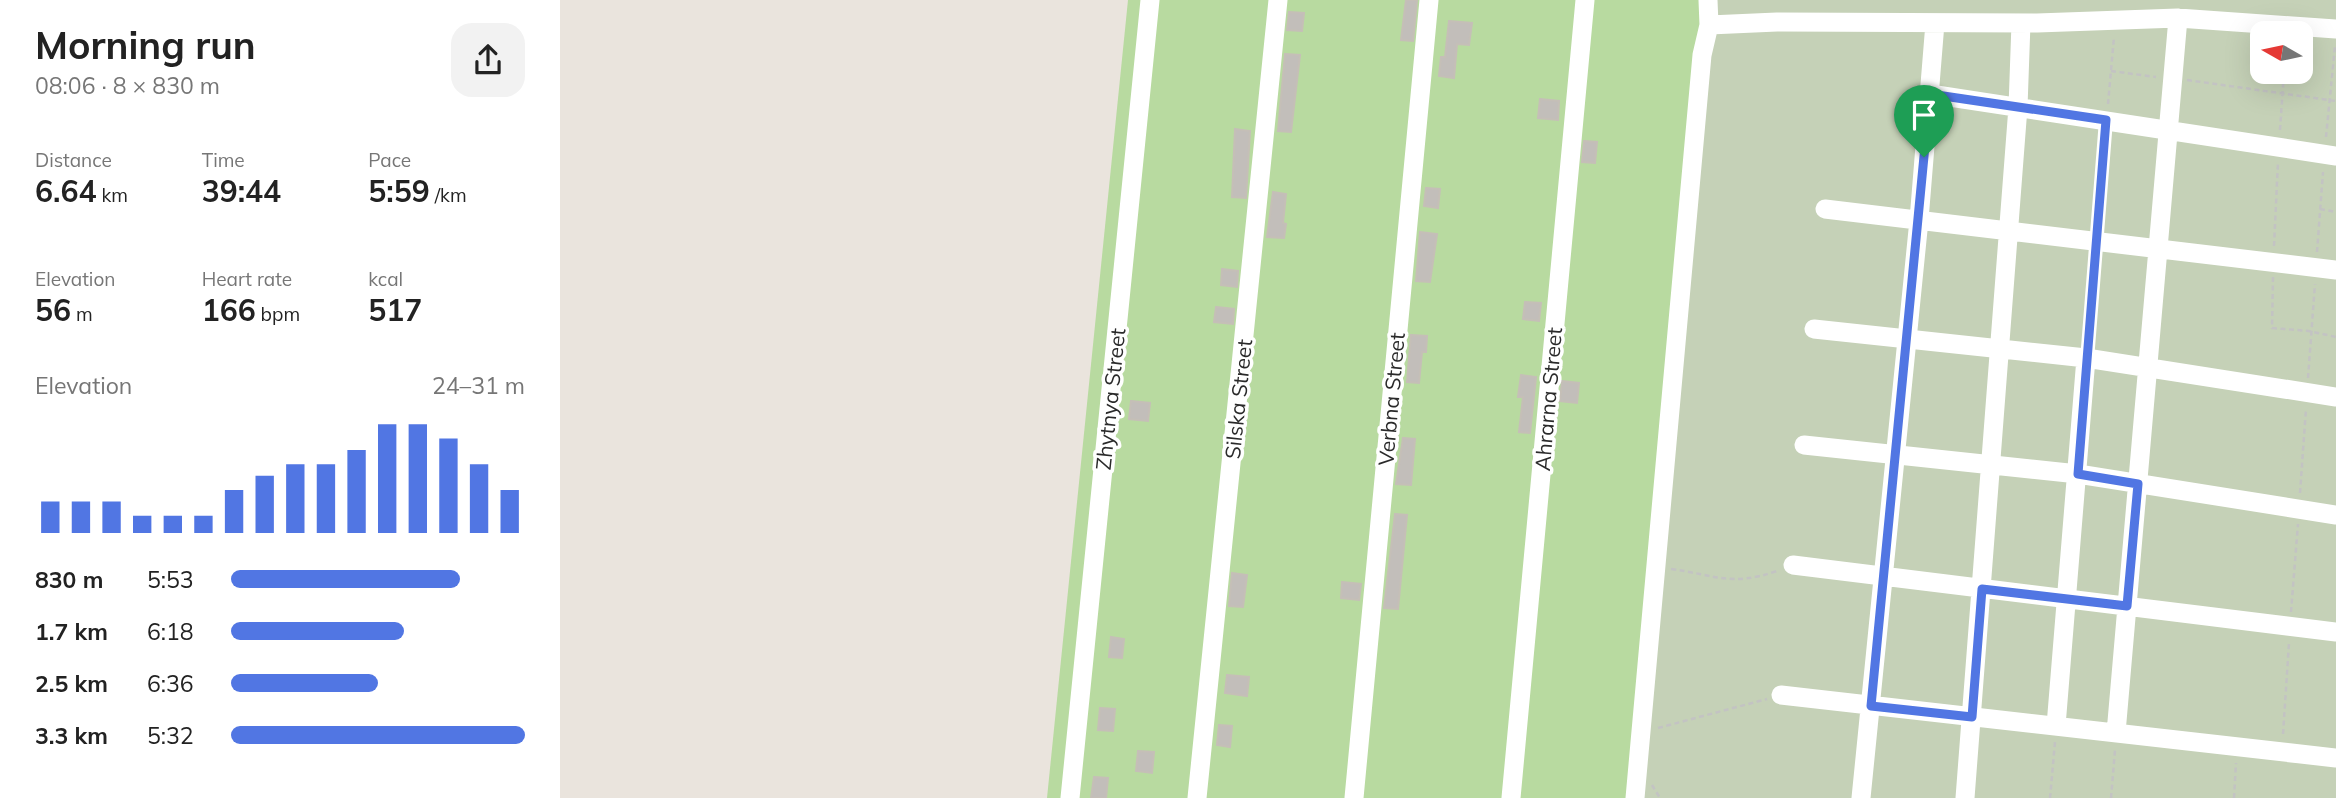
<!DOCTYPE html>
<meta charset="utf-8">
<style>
body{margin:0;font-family:Mulish,sans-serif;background:#f2f2f2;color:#222;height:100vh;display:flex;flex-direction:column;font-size:26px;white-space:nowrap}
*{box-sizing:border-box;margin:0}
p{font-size:23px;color:#767676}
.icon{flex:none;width:38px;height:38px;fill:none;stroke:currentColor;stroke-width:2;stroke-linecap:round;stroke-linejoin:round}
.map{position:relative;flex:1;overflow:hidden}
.panel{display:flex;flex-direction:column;background:#fff;width:560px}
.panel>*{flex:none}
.needle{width:46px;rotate:279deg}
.buttons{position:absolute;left:1690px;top:21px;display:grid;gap:14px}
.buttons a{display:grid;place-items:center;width:63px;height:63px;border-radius:14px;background:#fff;box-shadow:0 7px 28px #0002;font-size:35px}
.pin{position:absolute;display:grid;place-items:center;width:60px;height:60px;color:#fff;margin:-72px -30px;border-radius:50% 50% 50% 0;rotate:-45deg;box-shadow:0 0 7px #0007}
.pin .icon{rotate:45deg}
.round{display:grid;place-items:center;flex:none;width:74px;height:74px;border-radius:21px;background:#f2f2f2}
.head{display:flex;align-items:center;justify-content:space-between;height:119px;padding:0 35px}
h1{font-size:38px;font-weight:700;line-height:52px}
.stats{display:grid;grid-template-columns:repeat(3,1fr);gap:10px;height:119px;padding:7px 35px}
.stats div{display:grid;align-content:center}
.stats b{font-size:30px;font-weight:700}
.stats small{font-size:19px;font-weight:400}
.stats p{font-size:19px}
.chart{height:196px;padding:14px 35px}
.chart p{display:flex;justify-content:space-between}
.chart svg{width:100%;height:126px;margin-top:7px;stroke:#5176e3;stroke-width:6}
ul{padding:0 35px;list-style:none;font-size:23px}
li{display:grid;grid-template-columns:112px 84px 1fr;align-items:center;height:52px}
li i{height:18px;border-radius:9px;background:#5176e3}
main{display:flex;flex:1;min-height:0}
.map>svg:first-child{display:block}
</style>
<main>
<section class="panel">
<div class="head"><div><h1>Morning run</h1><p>08:06 · 8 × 830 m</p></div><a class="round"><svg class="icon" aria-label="share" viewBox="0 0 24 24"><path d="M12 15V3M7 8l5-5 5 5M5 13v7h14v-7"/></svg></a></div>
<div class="stats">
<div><p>Distance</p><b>6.64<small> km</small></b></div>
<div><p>Time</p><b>39:44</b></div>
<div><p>Pace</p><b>5:59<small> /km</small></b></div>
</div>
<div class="stats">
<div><p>Elevation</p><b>56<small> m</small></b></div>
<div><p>Heart rate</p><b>166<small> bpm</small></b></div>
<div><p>kcal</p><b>517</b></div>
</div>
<div class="chart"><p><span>Elevation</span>24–31 m</p>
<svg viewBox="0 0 160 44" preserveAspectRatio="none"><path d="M5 44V33M15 44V33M25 44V33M35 44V38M45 44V38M55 44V38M65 44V29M75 44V24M85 44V20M95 44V20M105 44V15M115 44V6M125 44V6M135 44V11M145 44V20M155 44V29"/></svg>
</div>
<ul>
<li><b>830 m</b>5:53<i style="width:78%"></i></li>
<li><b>1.7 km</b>6:18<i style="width:59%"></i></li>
<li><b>2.5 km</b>6:36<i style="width:50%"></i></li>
<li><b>3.3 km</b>5:32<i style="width:100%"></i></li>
</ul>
</section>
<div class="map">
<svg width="1776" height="798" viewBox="0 0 1776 798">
<rect width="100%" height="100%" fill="#eae4dd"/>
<!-- green -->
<path fill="#b8daa0" d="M568 0H1148L1075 798H487Z"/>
<!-- cemetery -->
<path fill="#c5d1b7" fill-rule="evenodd" d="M1148 0H1776V798H1075ZM1703 33H1741V72H1703Z"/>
<!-- building -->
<path fill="#c2beba" stroke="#c5bfb7" stroke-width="2" d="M846 0H857L853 41 841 40Z
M729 12 744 13 742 31 727 30Z
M889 21 912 23 909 45 897 44 894 78 879 76 881 57H885Z
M725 54 740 55 731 132 718 131Z
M980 99 999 101 998 120 978 118Z
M675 129 690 131 686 198 672 197Z
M1024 141 1037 142 1035 163 1022 162Z
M866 188 880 189 878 208 864 206Z
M713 192 726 194 723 223 726 224 724 238 707 237Z
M860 232 877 234 870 282 856 281Z
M662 269 678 271 677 287 661 285Z
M965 302 981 303 979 321 963 319Z
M656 307 674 309 673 324 654 322Z
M851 335 867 336 866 352H862L859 383 847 382Z
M961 375 976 377 970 433 959 432 963 397H958Z
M1002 381 1019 383 1017 403 1000 401Z
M571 401 590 403 588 421 569 419Z
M843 438 855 439 851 485 836 484Z
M835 514 847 515 838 609 824 608Z
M672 573 687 575 683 607 669 606Z
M782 582 801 584 799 600 781 598Z
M551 637 564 639 562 658 549 657Z
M667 675 689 677 687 696 665 693Z
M540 708 555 709 553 731 538 730Z
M659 725 672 726 670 747 657 745Z
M578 751 594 752 592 773 576 771Z
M534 777 548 778 546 798H531Z"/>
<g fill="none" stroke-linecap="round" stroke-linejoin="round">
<!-- path -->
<path stroke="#c3c3c3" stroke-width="2.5" stroke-dasharray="5 3.5" stroke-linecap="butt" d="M1551 71 1596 77
M1627 80 1776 101
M1548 104 1554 37
M1720 130 1724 72
M1766 137 1775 46
M1760 209 1776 212
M1538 226 1545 138
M1714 246 1718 162
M1757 252 1763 172
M1713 277 1712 328 1749 331 1776 337
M1528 341 1535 257
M1748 378 1755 284
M1740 493 1746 409
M1111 569C1156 575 1170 587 1217 571
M1731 612 1738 524
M1098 728 1207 699
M1723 734 1729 643
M1092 785 1100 798
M1490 798 1495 742
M1551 798 1555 750
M1674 798 1676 763"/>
<!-- minor -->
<path stroke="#fff" stroke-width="19" d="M1149 25 1217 22 1477 23 1618 18 1776 29
M1370 94 1776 156
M1265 209 1776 270
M1254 329 1526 358 1776 397
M1244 445 1518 474 1776 515
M1233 565 1776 632
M1221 695 1776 758
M1496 726 1526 358
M1556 733 1618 18
M510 798 590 0
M637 798 718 0
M794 798 869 0
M951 798 1025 0
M1075 798 1142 55 1149 25 1148 0
M1301 798 1359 220 1375 23
M1405 798 1458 107 1461 23"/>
</g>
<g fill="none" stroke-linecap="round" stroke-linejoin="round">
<!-- route casing -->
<g stroke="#fff" stroke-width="14">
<path id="route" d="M1370 94 1546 120 1518 474 1578 484 1567 606 1422 589 1412 717 1311 706Z"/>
</g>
<!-- route -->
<use href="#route" stroke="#5176e3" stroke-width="9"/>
</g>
<g text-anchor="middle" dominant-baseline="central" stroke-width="7" stroke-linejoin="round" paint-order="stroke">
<!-- street labels -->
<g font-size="21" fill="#2a2a2a" stroke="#fff">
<text transform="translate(550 399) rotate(-84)">Zhytnya Street</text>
<text transform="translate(678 399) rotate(-84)">Silska Street</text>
<text transform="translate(831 399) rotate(-85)">Verbna Street</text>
<text transform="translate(988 399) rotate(-85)">Ahrarna Street</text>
</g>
</g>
</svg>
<div class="buttons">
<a><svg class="needle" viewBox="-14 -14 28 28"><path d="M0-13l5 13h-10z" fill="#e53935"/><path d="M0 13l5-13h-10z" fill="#767676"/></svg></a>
</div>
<div class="pin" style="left:1364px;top:157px;background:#1e9e55"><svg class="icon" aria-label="arrive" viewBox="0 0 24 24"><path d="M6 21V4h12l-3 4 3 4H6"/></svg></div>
</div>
</main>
